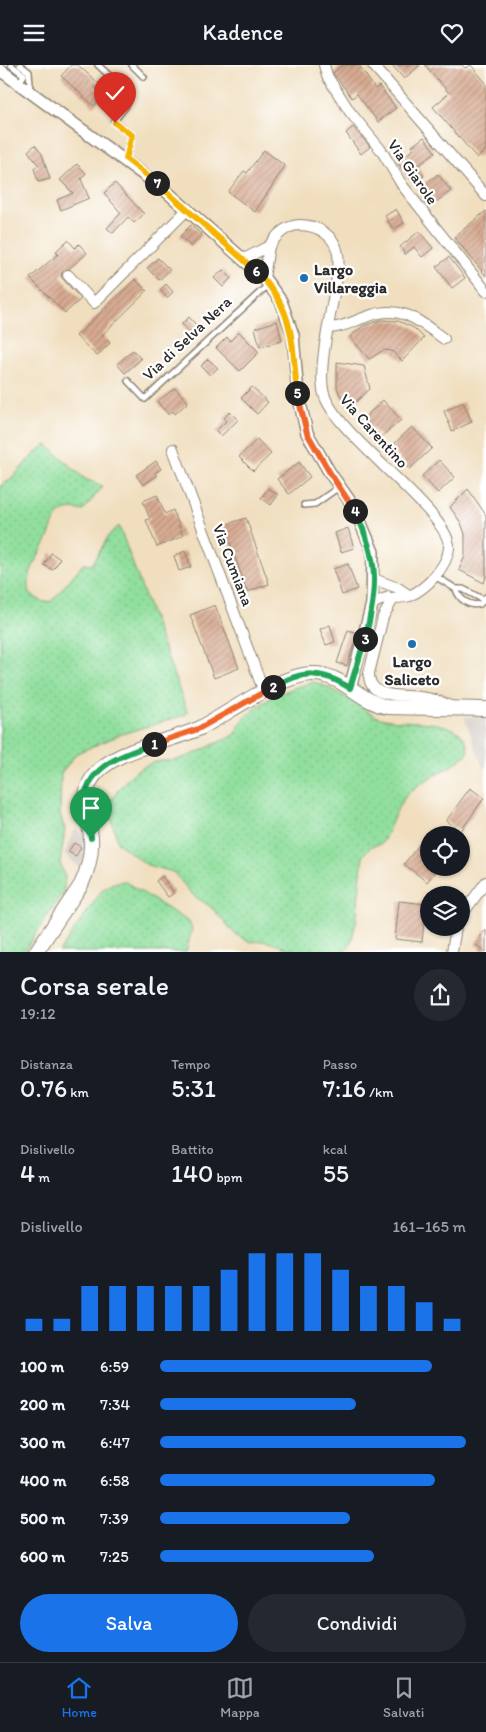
<!DOCTYPE html>
<html lang="it">
<meta charset="utf-8">
<style>
body{margin:0;font-family:Itim,sans-serif;background:#242831;color:#f1f3f6;height:100vh;display:flex;flex-direction:column;font-size:19px;white-space:nowrap}
*{box-sizing:border-box;margin:0}
p{font-size:16px;color:#9ea1a6}
.icon{flex:none;width:28px;height:28px;fill:none;stroke:currentColor;stroke-width:2;stroke-linecap:round;stroke-linejoin:round}
.map{position:relative;height:887px;overflow:hidden}
.panel{display:flex;flex-direction:column;background:#171b24;flex:1}
.panel>*{flex:none}
.tools{position:absolute;left:420px;top:761px;display:grid;gap:10px}
.tools a{display:grid;place-items:center;width:50px;height:50px;border-radius:50%;background:#171b24;box-shadow:0 1px 4px #0004;font-size:25px}
.pin{position:absolute;display:grid;place-items:center;width:42px;height:42px;color:#fff;margin:-51px -21px;border-radius:50% 50% 50% 0;rotate:-45deg;box-shadow:0 0 5px #0007}
.pin .icon{rotate:45deg}
.km{position:absolute;width:25px;height:25px;margin:-12px;border-radius:50%;background:#222;color:#fff;font-size:14px;line-height:25px;text-align:center}
.round{display:grid;place-items:center;flex:none;width:52px;height:52px;border-radius:26px;background:#242831}
.summary{display:flex;align-items:center;justify-content:space-between;height:85px;padding:0 20px}
h1{font-size:28px;font-weight:600;line-height:38px}
.stats{display:grid;grid-template-columns:repeat(3,1fr);gap:8px;height:85px;padding:5px 20px}
.stats div{display:grid;align-content:center}
.stats b{font-size:25px;font-weight:600}
.stats small{font-size:14px;font-weight:400}
.stats p{font-size:14px}
.chart{height:140px;padding:10px 20px}
.chart p{display:flex;justify-content:space-between}
.chart svg{width:100%;height:90px;margin-top:5px;stroke:#1a73e8;stroke-width:6}
.button{display:flex;gap:10px;margin-top:auto;padding:10px 20px}
.button a{flex:1;height:58px;border-radius:30px;background:#1a73e8;color:#fff;font-size:20px;font-weight:600;line-height:58px;text-align:center}
.button a+a{background:#242831;color:#f1f3f6}
ul{padding:0 20px;list-style:none;font-size:16px}
li{display:grid;grid-template-columns:80px 60px 1fr;align-items:center;height:38px}
li i{height:12px;border-radius:6px;background:#1a73e8}
header{display:flex;justify-content:space-between;align-items:center;height:65px;padding:0 20px;background:#171b24;font-size:22px;font-weight:600}
.dock{display:flex;justify-content:space-around;align-items:center;height:70px;border-top:1px solid #363941;background:#171b24;font-size:14px;color:#9ea1a6}
.dock a{display:grid;justify-items:center;gap:2px}
.dock .active{color:#1a73e8}
.map>svg:first-child{display:block}
</style>
<header><svg class="icon" aria-label="menu" viewBox="0 0 24 24"><path d="M4 6h16M4 12h16M4 18h16"/></svg>Kadence<svg class="icon" aria-label="heart" viewBox="0 0 24 24"><path d="M12 20l-8-8c-3-5 5-10 8-4 3-6 11-1 8 4z"/></svg></header>
<div class="map">
<svg width="486" height="887" viewBox="0 0 486 887">
<defs>
<pattern id="grass-dots" width="8" height="8" patternUnits="userSpaceOnUse" patternTransform="scale(1.25)"><rect width="8" height="8" fill="#91df9e"/><path d="M2 2h.1M6 6h.1" fill="none" stroke="#7dc088" stroke-width="1.8" stroke-linecap="round"/></pattern>
<pattern id="building-hatch" width="6" height="6" patternUnits="userSpaceOnUse" patternTransform="scale(1.25)"><rect width="6" height="6" fill="#d8ab92"/><path d="M-1 1l2-2M0 6l6-6M5 7l2-2" fill="none" stroke="#af8b77"/></pattern>
</defs>
<rect width="100%" height="100%" fill="#fff"/>
<filter id="ink" filterUnits="userSpaceOnUse"><feTurbulence type="fractalNoise" baseFrequency=".02" numOctaves="2"/><feDisplacementMap in="SourceGraphic" scale="10" xChannelSelector="R" yChannelSelector="G"/><feConvolveMatrix kernelMatrix="1 2 1 2 8 2 1 2 1" color-interpolation-filters="sRGB"/></filter>
<filter id="wash" filterUnits="userSpaceOnUse"><feTurbulence type="fractalNoise" baseFrequency=".0096" numOctaves="4" result="noise"/><feDisplacementMap in="SourceGraphic" scale="20" xChannelSelector="R" yChannelSelector="G"/><feGaussianBlur stdDeviation="1.12" result="paint"/><feColorMatrix in="noise" values="0 0 0 0 0 0 0 0 0 0 0 0 0 0 0 0 0 1.4 0 .05"/><feComposite in="paint" operator="in"/></filter>
<g filter="url(#wash)">
<rect width="100%" height="100%" fill="#f0debe"/>
<!-- industrial -->
<path fill="#ccc2b9" d="M486 650V702L483 703 464 652Z
M75 764 87 771 82 804 64 789Z"/>
<!-- grass -->
<path fill="url(#grass-dots)" stroke="#5e8564" d="M47 380 85 414 103 421 83 446C76 444 67 443 61 448 52 455 52 466 47 475 38 493 25 507 30 529L43 537 52 536 83 499 92 500 109 470 119 461 187 646 185 650 122 669 77 688 61 708 60 750 65 764 60 798 65 812 64 826 24 887H0V421C19 412 27 390 47 380Z
M313 617C331 621 348 634 364 644 369 647 375 652 381 653 405 661 469 648 468 688 451 705 426 711 408 729 394 743 392 763 381 779L372 781 363 790 356 857 351 878 344 887H298L265 876 251 877 235 869 211 842 194 831 173 807 147 800 118 778 108 743C118 721 135 700 161 696 166 695 171 696 176 695 192 692 216 677 233 671 237 666 240 658 244 654 262 634 288 624 313 617Z
M124 816 189 857 192 864 186 887H59L103 824 113 818Z"/>
<g id="blocks">
<!-- building -->
<path fill="url(#building-hatch)" d="M71 0H78L99 19 95 23 103 31 94 41 61 11Z
M343 0H359L375 24 379 21 396 43 378 57 357 29 352 33 333 8Z
M392 0H420L404 14Z
M425 0H462L465 3 471 0 486 18V85L477 93 433 42 449 28Z
M353 62 370 82 361 89 346 68Z
M424 72 435 87 417 102 424 111 414 119 397 97 414 84 412 81Z
M35 80 42 89 50 114 38 117 34 103 39 101 28 86Z
M264 85 285 101 255 147 228 127 244 106 247 108Z
M77 99 86 108 81 114 89 133 61 145 57 135 73 128 60 115Z
M438 109 451 126 436 137 423 120Z
M115 118 144 149 134 158 128 152 113 168 107 163 121 148 104 128Z
M396 144 404 158 393 164 385 151Z
M486 146V211L454 172Z
M191 160 202 170 191 182 180 171Z
M419 166 433 183 422 192 414 182 405 189 400 182Z
M68 175 75 183 79 179 87 188 70 203 62 208 61 212 81 234 65 248 30 213 58 189 56 186Z
M449 192 465 213 452 223 436 202Z
M158 193 170 205 159 215 147 203Z
M223 205 231 213 223 222 214 213Z
M135 214 147 226 102 270 110 278 97 291 76 271Z
M166 219 173 227 167 233 160 225Z
M189 252 197 261 190 268 182 259Z
M381 255 398 256 414 263 424 273 402 296 392 286 384 285 369 294 350 272 363 261Z
M277 256 282 276 260 282 255 263Z
M239 267 259 287 240 306 216 283 227 272 230 276Z
M133 285 141 294 125 308 117 299Z
M208 294 218 303 210 310 201 301Z
M337 297 364 301 370 324 350 342 340 330 337 322Z
M252 322 268 337 257 349 241 333Z
M175 323 188 337 175 349 173 346 169 350 157 337Z
M383 335 401 355 381 372 364 353Z
M463 337 472 357 452 366 444 346Z
M230 347 238 355 221 371 216 366 226 356 224 353Z
M412 362 432 383 410 404 390 383Z
M257 374 271 389 253 406 239 392Z
M439 395 455 412 438 428 422 411Z
M156 396 161 404 155 408 157 411 143 420 136 410Z
M299 397 310 412 289 429 277 414Z
M268 423 278 430 271 440 261 433Z
M468 424 486 450V512L484 518 459 505 465 491V469L461 458 450 442Z
M157 430 165 449 173 445 183 471 157 482 146 455 150 454 143 436Z
M246 453 269 519 247 527 224 460Z
M348 463 354 483 341 487 335 468Z
M185 486 191 502 179 506 174 491Z
M51 488 60 494 53 505 44 500Z
M348 499 357 524 342 530 333 504Z
M215 540 239 603 214 613 190 550Z
M330 560 335 577 326 580 320 564Z
M348 565 357 568 347 601 337 598Z
M470 723 484 733 461 766 446 756Z
M429 767V802H438L427 817 404 799Z
M74 778 81 782 76 791 68 787Z
M162 811 174 828 168 832 156 816Z
M399 836 426 839 422 877 395 874Z
M486 864V887L475 879Z"/>
</g>
</g>
<g filter="url(#ink)">
<use href="#blocks" fill-opacity="0" stroke="#8e8474" stroke-width="1"/>
<g fill="none" stroke-linecap="round" stroke-linejoin="round">
<!-- service casing -->
<g stroke="#8e8474" stroke-width="8">
<path id="service" d="M11 0 24 10 19 18
M20 0 29 7 30 19 27 24
M98 0 127 27 126 41 114 56 132 70 126 95
M132 0 144 12
M128 316 145 334 268 220
M304 440 315 439 339 422
M435 511 456 524H463L484 535 486 532
M456 524C459 534 469 542 480 539L484 535"/>
</g>
<!-- minor casing -->
<g stroke="#8e8474" stroke-width="12">
<path id="minor" d="M324 0 327 11 350 47 381 85 402 120 486 226
M373 0 486 131
M269 181C277 170 285 161 299 160 317 160 335 170 338 189 340 200 337 212 335 223 331 249 317 305 324 329 336 371 452 449 449 483 447 502 426 524 409 531 401 534 394 532 387 533 382 534 377 537 372 539
M244 194 269 181 264 213
M68 210 94 238 188 144
M329 263C345 262 351 257 366 252 400 238 418 255 444 274
M173 384 264 627
M374 514 398 523 410 531
M393 534 383 552 369 608C368 635 402 629 420 632 431 633 440 636 450 641
M461 851 486 817
M452 887 456 862"/>
</g>
<!-- tertiary casing -->
<g stroke="#8e8474" stroke-width="14">
<path id="tertiary" d="M0 5 166 126 264 213 281 236 293 270 298 330 307 368 330 408 354 442 373 487 372 539 350 623"/>
</g>
<!-- secondary casing -->
<g stroke="#8e8474" stroke-width="16">
<path id="secondary" d="M36 887 81 820C88 805 92 789 91 773 89 753 81 736 90 717 107 684 169 678 200 663 230 648 279 610 312 609 341 608 359 636 387 642L486 644"/>
</g>
<!-- service -->
<use href="#service" stroke="#fff" stroke-width="5"/>
<!-- minor -->
<use href="#minor" stroke="#fff" stroke-width="10"/>
<!-- tertiary -->
<use href="#tertiary" stroke="#fff" stroke-width="11"/>
<!-- secondary -->
<use href="#secondary" stroke="#fff" stroke-width="14"/>
</g>
</g>
<g fill="none" stroke-linecap="round" stroke-linejoin="round" filter="url(#ink)">
<!-- split-1 casing -->
<g stroke="#fff" stroke-width="10">
<path id="split-1" d="M91 773C89 760 84 746 85 734 88 700 127 688 154 679"/>
</g>
<!-- split-2 casing -->
<g stroke="#fff" stroke-width="10">
<path id="split-2" d="M154 679 198 664 273 622"/>
</g>
<!-- split-3 casing -->
<g stroke="#fff" stroke-width="10">
<path id="split-3" d="M273 622C303 605 321 605 350 623L365 574"/>
</g>
<!-- split-4 casing -->
<g stroke="#fff" stroke-width="10">
<path id="split-4" d="M355 446C379 495 378 522 365 574"/>
</g>
<!-- split-5 casing -->
<g stroke="#fff" stroke-width="10">
<path id="split-5" d="M297 328 307 368 330 408 355 446"/>
</g>
<!-- split-6 casing -->
<g stroke="#fff" stroke-width="10">
<path id="split-6" d="M256 206C295 244 292 278 297 328"/>
</g>
<!-- split-7 casing -->
<g stroke="#fff" stroke-width="10">
<path id="split-7" d="M157 118 256 206"/>
</g>
<!-- split-8 casing -->
<g stroke="#fff" stroke-width="10">
<path id="split-8" d="M115 58 132 70 126 94 157 118"/>
</g>
<!-- split-1 -->
<use href="#split-1" stroke="#22a559" stroke-width="6"/>
<!-- split-2 -->
<use href="#split-2" stroke="#f0652b" stroke-width="6"/>
<!-- split-3 -->
<use href="#split-3" stroke="#22a559" stroke-width="6"/>
<!-- split-4 -->
<use href="#split-4" stroke="#22a559" stroke-width="6"/>
<!-- split-5 -->
<use href="#split-5" stroke="#f0652b" stroke-width="6"/>
<!-- split-6 -->
<use href="#split-6" stroke="#f5b400" stroke-width="6"/>
<!-- split-7 -->
<use href="#split-7" stroke="#f5b400" stroke-width="6"/>
<!-- split-8 -->
<use href="#split-8" stroke="#f5b400" stroke-width="6"/>
</g>
<!-- markers -->
<g fill="#1f6fb2" stroke="#fff" stroke-width="2">
<circle cx="304" cy="213" r="5"/>
<circle cx="412" cy="579" r="5"/>
</g>
<g text-anchor="middle" dominant-baseline="central" stroke-width="4.5" stroke-linejoin="round" paint-order="stroke">
<!-- street labels -->
<g font-size="16" fill="#2b2b2b" stroke="#fff">
<text transform="translate(413 107) rotate(55)">Via Giarole</text>
<text transform="translate(187 273) rotate(-43)">Via di Selva Nera</text>
<text transform="translate(374 366) rotate(48)">Via Carentino</text>
<text transform="translate(233 500) rotate(69)">Via Cumiana</text>
</g>
<!-- poi labels -->
<g font-size="16" font-weight="bold" fill="#2b2b2b" stroke="#fff" text-anchor="start">
<text x="314" y="204">Largo<tspan x="314" dy="18">Villareggia</tspan></text>
<text x="412" y="596" text-anchor="middle">Largo<tspan x="412" dy="18">Saliceto</tspan></text>
</g>
</g>
</svg>
<div class="tools">
<a><svg class="icon" aria-label="locate" viewBox="0 0 24 24"><circle cx="12" cy="12" r="6"/><path d="M12 2v4M12 18v4M2 12h4M18 12h4"/></svg></a>
<a><svg class="icon" aria-label="layers" viewBox="0 0 24 24"><path d="M12 4l9 5-9 5-9-5zM3 14l9 5 9-5"/></svg></a>
</div>
<div class="pin" style="left:91px;top:773px;background:#1e9e55"><svg class="icon" aria-label="arrive" viewBox="0 0 24 24"><path d="M6 21V4h12l-3 4 3 4H6"/></svg></div>
<div class="pin" style="left:115px;top:58px;background:#d93025"><svg class="icon" aria-label="check" viewBox="0 0 24 24"><path d="M5 12l5 5 9-10"/></svg></div>
<b class="km" style="left:154px;top:679px">1</b>
<b class="km" style="left:273px;top:622px">2</b>
<b class="km" style="left:365px;top:574px">3</b>
<b class="km" style="left:355px;top:446px">4</b>
<b class="km" style="left:297px;top:328px">5</b>
<b class="km" style="left:256px;top:206px">6</b>
<b class="km" style="left:157px;top:118px">7</b>
</div>
<section class="panel">
<div class="summary"><div><h1>Corsa serale</h1><p>19:12</p></div><a class="round"><svg class="icon" aria-label="share" viewBox="0 0 24 24"><path d="M12 15V3M7 8l5-5 5 5M5 13v7h14v-7"/></svg></a></div>
<div class="stats">
<div><p>Distanza</p><b>0.76<small> km</small></b></div>
<div><p>Tempo</p><b>5:31</b></div>
<div><p>Passo</p><b>7:16<small> /km</small></b></div>
</div>
<div class="stats">
<div><p>Dislivello</p><b>4<small> m</small></b></div>
<div><p>Battito</p><b>140<small> bpm</small></b></div>
<div><p>kcal</p><b>55</b></div>
</div>
<div class="chart"><p><span>Dislivello</span>161–165 m</p>
<svg viewBox="0 0 160 44" preserveAspectRatio="none"><path d="M5 44V38M15 44V38M25 44V22M35 44V22M45 44V22M55 44V22M65 44V22M75 44V14M85 44V6M95 44V6M105 44V6M115 44V14M125 44V22M135 44V22M145 44V30M155 44V38"/></svg>
</div>
<ul>
<li><b>100 m</b>6:59<i style="width:89%"></i></li>
<li><b>200 m</b>7:34<i style="width:64%"></i></li>
<li><b>300 m</b>6:47<i style="width:100%"></i></li>
<li><b>400 m</b>6:58<i style="width:90%"></i></li>
<li><b>500 m</b>7:39<i style="width:62%"></i></li>
<li><b>600 m</b>7:25<i style="width:70%"></i></li>
</ul>
<div class="button"><a>Salva</a><a>Condividi</a></div>
</section>
<nav class="dock">
<a class="active"><svg class="icon" aria-label="home" viewBox="0 0 24 24"><path d="M3 11l9-7 9 7M6 9v11h12V9"/></svg>Home</a>
<a><svg class="icon" aria-label="map" viewBox="0 0 24 24"><path d="M3 6l6-2 6 2 6-2v14l-6 2-6-2-6 2zM9 4v14M15 6v14"/></svg>Mappa</a>
<a><svg class="icon" aria-label="saved" viewBox="0 0 24 24"><path d="M7 4h10v16l-5-4-5 4z"/></svg>Salvati</a>
</nav>
